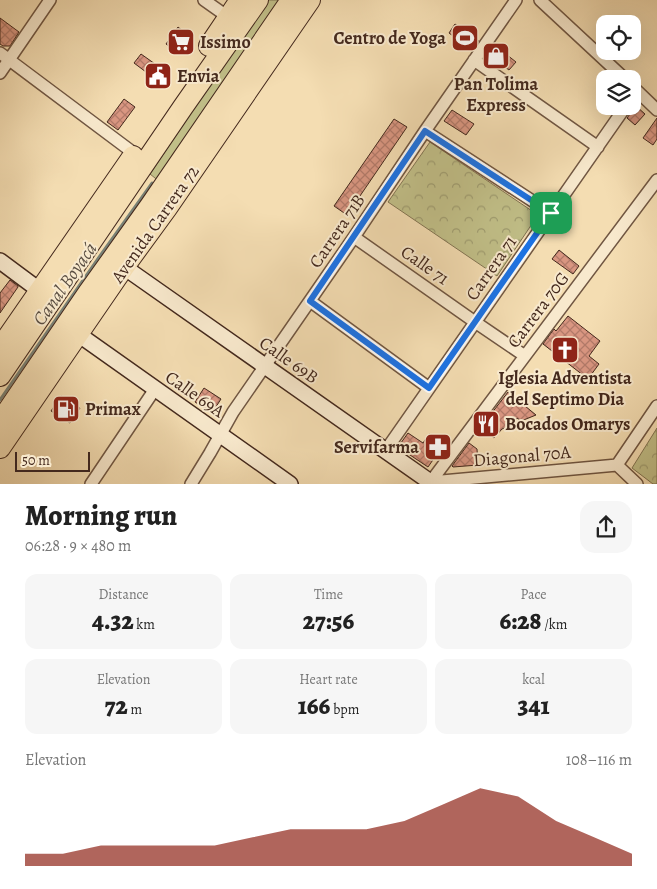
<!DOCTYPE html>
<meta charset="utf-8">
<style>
body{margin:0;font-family:Alegreya,serif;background:#f6f6f6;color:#222;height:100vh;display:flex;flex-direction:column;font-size:19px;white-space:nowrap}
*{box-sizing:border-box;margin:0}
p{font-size:16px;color:#767676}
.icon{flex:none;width:28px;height:28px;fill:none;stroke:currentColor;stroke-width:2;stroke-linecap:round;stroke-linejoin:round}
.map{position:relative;height:484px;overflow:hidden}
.details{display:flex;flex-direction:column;background:#fff;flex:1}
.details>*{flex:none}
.controls{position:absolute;left:596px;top:15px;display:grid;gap:10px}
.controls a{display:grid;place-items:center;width:45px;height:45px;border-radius:10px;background:#fff;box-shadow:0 5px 20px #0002;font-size:25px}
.scale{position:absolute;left:15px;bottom:12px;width:75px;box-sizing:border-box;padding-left:5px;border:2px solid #44291d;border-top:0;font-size:14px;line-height:18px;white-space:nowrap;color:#44291d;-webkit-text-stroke:4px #f8e9cd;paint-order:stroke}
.pin{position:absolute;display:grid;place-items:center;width:42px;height:42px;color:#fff;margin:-21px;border-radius:10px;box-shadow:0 2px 8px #0006}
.round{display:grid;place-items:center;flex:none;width:52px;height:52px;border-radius:15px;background:#f6f6f6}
.summary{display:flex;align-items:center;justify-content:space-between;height:85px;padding:0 25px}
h1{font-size:28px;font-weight:800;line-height:38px}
.stats{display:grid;grid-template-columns:repeat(3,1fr);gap:8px;height:85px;padding:5px 25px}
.stats div{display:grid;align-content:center;border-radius:12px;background:#f6f6f6;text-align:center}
.stats b{font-size:25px;font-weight:800}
.stats small{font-size:14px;font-weight:400}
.stats p{font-size:14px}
.chart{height:140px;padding:10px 25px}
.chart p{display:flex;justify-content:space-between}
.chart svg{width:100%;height:90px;margin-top:5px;fill:#8f2418;opacity:.7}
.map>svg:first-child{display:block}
</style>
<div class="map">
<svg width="657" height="484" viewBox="0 0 657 484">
<defs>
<pattern id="forest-crowns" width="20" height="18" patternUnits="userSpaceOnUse" patternTransform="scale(1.25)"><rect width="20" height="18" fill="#c1bf88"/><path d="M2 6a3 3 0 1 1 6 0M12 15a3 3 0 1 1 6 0" fill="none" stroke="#9e9b6f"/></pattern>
<pattern id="building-cross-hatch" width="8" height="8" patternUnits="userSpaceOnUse" patternTransform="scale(1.25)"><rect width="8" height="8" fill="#d99681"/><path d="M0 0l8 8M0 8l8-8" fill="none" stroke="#b27a69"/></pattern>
</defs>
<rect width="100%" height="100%" fill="#f4ddb2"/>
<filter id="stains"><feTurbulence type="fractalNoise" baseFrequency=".004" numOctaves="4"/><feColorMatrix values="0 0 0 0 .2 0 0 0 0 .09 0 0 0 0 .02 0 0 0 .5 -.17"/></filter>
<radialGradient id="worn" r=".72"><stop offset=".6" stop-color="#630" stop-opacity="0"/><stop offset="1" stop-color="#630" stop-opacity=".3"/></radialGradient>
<!-- green -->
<path fill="#c1bf88" stroke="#827452" d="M267 0H283L160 182 150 174Z"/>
<!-- forest -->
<path fill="url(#forest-crowns)" stroke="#827452" d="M430 142 538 215 497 276 388 202Z
M657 428V484H653L632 468Z"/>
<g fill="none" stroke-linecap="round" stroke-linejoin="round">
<!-- stream -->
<path stroke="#798175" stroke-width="3" d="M0 400 97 260 152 183"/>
</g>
<!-- building -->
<path fill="url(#building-cross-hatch)" stroke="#44291d" d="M0 18 19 32 10 46H3L0 44Z
M455 24 479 41 472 50 449 33Z
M178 27 189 36 177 52 166 44Z
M497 47 516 62 509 70 490 56Z
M141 54 165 71 158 81 134 63Z
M124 99 135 107 118 130 107 122Z
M636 106 645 114 635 125 627 118Z
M452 110 474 124 466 135 444 121Z
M657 118V139L653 145 643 138Z
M394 119 407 127 347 215 334 206Z
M559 250 579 266 573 274 552 259Z
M10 280 18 286V287L0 313V293Z
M568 316 600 341 589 356 599 364 588 379 543 344 554 329 556 331Z
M204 388 221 399 212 413 195 402Z
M508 392 536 415 521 421 517 418 511 425 502 429 494 438 481 427Z
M61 396 80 408 70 423 51 411Z
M408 433 423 443 429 434 444 444 428 467 398 447Z
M469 443 477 449 478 465 453 467 452 466Z"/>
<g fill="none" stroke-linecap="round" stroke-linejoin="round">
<!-- street casing -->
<g stroke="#705642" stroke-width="14">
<path id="street" d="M204 0 228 17
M540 0 625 79
M0 53 135 154
M474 60 598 147
M0 73 50 0
M632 86 657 110
M425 131 551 213
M354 237 475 322 525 356
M310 301 429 388
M386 450 626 106
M617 465 657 406
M617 465 637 484
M431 482 617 465
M91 484 155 389
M191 484 210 453 233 412 354 237 425 131 516 0
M429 484 657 180"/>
</g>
<!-- secondary casing -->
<g stroke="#44291d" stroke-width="18">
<path id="secondary" d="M0 261 39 290
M124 267 433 484
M78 334 290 484"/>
</g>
<!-- highway casing -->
<g stroke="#44291d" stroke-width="22">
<path id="highway" d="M209 46 240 0
M0 348 133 156
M0 376 183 107 258 0
M0 422 88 293 150 206 291 0
M0 448 78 334 124 267 167 208 310 0"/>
</g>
<!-- street -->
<use href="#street" stroke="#f8e9cd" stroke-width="11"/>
<!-- secondary -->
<use href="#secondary" stroke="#f8e9cd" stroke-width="15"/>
<!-- highway -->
<use href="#highway" stroke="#f4ddb2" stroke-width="20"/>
</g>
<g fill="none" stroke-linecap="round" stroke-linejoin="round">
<!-- route casing -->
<g stroke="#fff" stroke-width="10">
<path id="route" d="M425 131 551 213 429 388 310 301Z"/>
</g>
<!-- route -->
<use href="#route" stroke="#1a73e8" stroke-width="6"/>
</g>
<!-- icons -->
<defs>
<g id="stadium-square" transform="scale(1.4375)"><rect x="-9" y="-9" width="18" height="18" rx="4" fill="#8f2418" stroke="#f8e9cd"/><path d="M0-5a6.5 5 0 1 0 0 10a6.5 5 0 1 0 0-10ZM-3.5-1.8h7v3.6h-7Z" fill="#fff"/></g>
<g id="supermarket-square" transform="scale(1.4375)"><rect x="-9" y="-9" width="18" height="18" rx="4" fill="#8f2418" stroke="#f8e9cd"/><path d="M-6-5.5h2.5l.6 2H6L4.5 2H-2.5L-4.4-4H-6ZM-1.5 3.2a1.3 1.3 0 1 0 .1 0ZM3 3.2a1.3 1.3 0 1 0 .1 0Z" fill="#fff"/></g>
<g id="shop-square" transform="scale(1.4375)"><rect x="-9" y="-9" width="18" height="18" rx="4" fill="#8f2418" stroke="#f8e9cd"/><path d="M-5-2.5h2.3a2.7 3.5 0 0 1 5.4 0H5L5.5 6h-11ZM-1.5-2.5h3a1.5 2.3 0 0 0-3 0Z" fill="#fff"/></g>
<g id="civic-square" transform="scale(1.4375)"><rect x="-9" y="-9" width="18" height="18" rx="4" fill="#8f2418" stroke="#f8e9cd"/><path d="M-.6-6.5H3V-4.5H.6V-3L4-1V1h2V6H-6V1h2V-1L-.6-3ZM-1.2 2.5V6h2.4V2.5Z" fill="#fff"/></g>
<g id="church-square" transform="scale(1.4375)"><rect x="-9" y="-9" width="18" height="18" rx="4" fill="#8f2418" stroke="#f8e9cd"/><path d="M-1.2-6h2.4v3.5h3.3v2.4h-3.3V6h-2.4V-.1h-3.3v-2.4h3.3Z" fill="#fff"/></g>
<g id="fuel-square" transform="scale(1.4375)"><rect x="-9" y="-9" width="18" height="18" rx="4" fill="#8f2418" stroke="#f8e9cd"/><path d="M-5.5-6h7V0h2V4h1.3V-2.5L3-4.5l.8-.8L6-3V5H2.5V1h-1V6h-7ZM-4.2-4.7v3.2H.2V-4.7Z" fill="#fff"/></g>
<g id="restaurant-square" transform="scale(1.4375)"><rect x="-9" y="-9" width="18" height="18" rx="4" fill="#8f2418" stroke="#f8e9cd"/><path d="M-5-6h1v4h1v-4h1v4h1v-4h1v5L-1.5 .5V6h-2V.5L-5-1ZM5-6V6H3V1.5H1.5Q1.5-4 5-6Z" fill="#fff"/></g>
<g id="pharmacy-square" transform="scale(1.4375)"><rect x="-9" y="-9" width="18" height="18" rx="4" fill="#8f2418" stroke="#f8e9cd"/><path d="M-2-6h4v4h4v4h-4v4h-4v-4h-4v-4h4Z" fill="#fff"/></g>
</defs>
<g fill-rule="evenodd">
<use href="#stadium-square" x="465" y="38"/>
<use href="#supermarket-square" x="181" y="42"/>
<use href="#shop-square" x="496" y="56"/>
<use href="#civic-square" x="158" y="76"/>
<use href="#church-square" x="565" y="350"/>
<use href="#fuel-square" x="66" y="409"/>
<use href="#restaurant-square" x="486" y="424"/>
<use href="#pharmacy-square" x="438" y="447"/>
</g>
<g text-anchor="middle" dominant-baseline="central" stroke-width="4" stroke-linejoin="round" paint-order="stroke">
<!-- poi labels -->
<g font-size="18" font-weight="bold" fill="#44291d" stroke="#f8e9cd" text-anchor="start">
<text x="446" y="38" text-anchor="end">Centro de Yoga</text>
<text x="200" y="42">Issimo</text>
<text x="177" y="76">Envia</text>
<text x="496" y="84" text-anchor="middle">Pan Tolima<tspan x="496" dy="21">Express</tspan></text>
<text x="565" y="378" text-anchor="middle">Iglesia Adventista<tspan x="565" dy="21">del Septimo Dia</tspan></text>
<text x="85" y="409">Primax</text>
<text x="505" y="424">Bocados Omarys</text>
<text x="419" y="447" text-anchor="end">Servifarma</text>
</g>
<!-- street labels -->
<g font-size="18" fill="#44291d" stroke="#f8e9cd">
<text transform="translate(155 224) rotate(-55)">Avenida Carrera 72</text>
<text transform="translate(337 231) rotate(-56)">Carrera 71B</text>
<text transform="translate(425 265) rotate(35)">Calle 71</text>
<text transform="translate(491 268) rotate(-55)">Carrera 71</text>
<text transform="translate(538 310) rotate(-53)">Carrera 70G</text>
<text transform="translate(289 360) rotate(35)">Calle 69B</text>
<text transform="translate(195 394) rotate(35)">Calle 69A</text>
<text transform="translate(522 456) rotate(-5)">Diagonal 70A</text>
</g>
<!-- water labels -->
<g font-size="19" font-style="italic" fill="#5a4e42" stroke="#f8e9cd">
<text transform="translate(65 284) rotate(-55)">Canal Boyacá</text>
</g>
</g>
<rect width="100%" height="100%" filter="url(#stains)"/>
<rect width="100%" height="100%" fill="url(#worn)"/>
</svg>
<div class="controls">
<a><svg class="icon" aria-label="locate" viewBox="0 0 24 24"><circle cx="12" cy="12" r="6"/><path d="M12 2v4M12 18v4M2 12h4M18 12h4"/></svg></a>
<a><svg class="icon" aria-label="layers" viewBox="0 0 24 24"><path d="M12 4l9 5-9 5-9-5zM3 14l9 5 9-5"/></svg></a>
</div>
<div class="scale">50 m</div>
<div class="pin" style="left:551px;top:213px;background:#1e9e55"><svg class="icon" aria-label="arrive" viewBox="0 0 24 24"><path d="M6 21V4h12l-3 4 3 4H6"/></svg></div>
</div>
<section class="details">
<div class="summary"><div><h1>Morning run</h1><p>06:28 · 9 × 480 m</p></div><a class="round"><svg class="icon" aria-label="share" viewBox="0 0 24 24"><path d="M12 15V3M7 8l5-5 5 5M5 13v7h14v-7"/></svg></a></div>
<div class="stats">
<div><p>Distance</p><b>4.32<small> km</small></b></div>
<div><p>Time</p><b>27:56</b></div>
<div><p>Pace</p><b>6:28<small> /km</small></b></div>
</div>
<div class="stats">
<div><p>Elevation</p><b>72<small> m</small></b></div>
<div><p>Heart rate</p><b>166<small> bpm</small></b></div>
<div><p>kcal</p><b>341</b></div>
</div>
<div class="chart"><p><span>Elevation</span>108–116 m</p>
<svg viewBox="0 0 160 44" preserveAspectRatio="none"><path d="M0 44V38L10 38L20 34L30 34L40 34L50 34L60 30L70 26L80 26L90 26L100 22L110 14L120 6L130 10L140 22L150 30L160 38V44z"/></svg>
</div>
</section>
